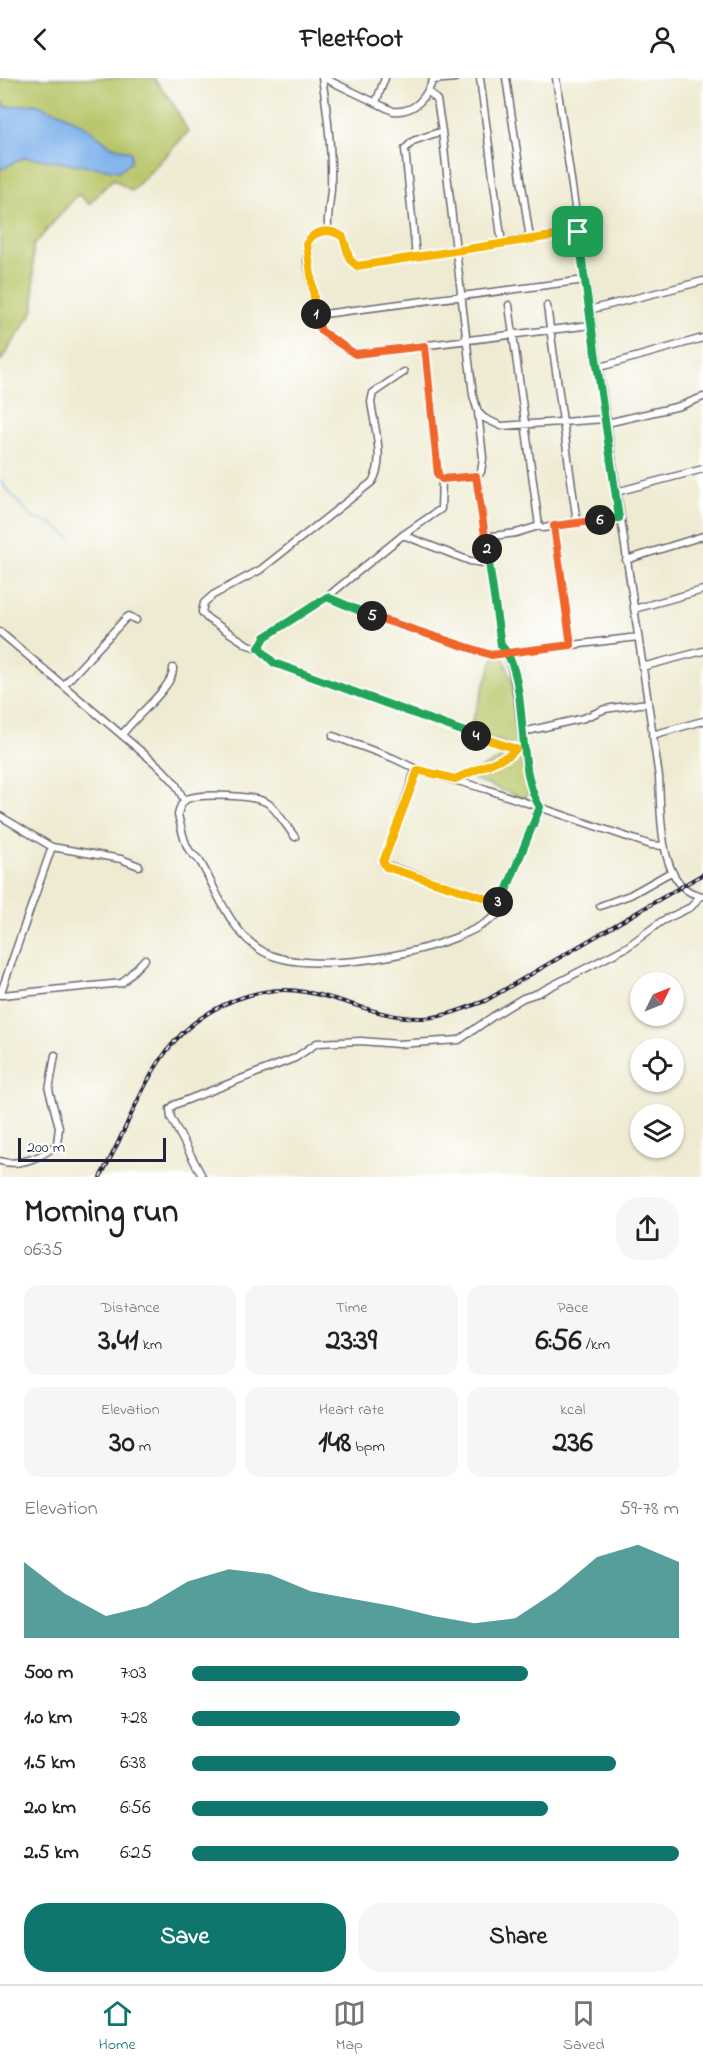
<!DOCTYPE html>
<meta charset="utf-8">
<style>
body{margin:0;font-family:"Indie Flower",sans-serif;background:#f6f6f6;color:#202124;height:100vh;display:flex;flex-direction:column;font-size:22px;white-space:nowrap}
*{box-sizing:border-box;margin:0}
p{font-size:20px;color:#757577}
.icon{flex:none;width:33px;height:33px;fill:none;stroke:currentColor;stroke-width:2;stroke-linecap:round;stroke-linejoin:round}
.map{position:relative;height:1099px;overflow:hidden}
.panel{display:flex;flex-direction:column;background:#fff;flex:1}
.panel>*{flex:none}
.needle{width:39px;rotate:47deg}
.buttons{position:absolute;left:630px;top:894px;display:grid;gap:12px}
.buttons a{display:grid;place-items:center;width:54px;height:54px;border-radius:50%;background:#fff;box-shadow:0 2px 4px #0004;font-size:30px}
.scale{position:absolute;left:18px;bottom:15px;width:148px;box-sizing:border-box;padding-left:6px;border:3px solid #22223b;border-top:0;font-size:16px;line-height:21px;white-space:nowrap;color:#22223b;-webkit-text-stroke:4px #fff;paint-order:stroke}
.pin{position:absolute;display:grid;place-items:center;width:51px;height:51px;color:#fff;margin:-26px;border-radius:12px;box-shadow:0 3px 9px #0006}
.km{position:absolute;width:30px;height:30px;margin:-15px;border-radius:50%;background:#222;color:#fff;font-size:16px;line-height:30px;text-align:center}
.round{display:grid;place-items:center;flex:none;width:63px;height:63px;border-radius:24px;background:#f6f6f6}
.summary{display:flex;align-items:center;justify-content:space-between;height:102px;padding:0 24px}
h1{font-size:33px;font-weight:800;line-height:45px}
.figures{display:grid;grid-template-columns:repeat(3,1fr);gap:9px;height:102px;padding:6px 24px}
.figures div{display:grid;align-content:center;border-radius:15px;background:#f6f6f6;text-align:center}
.figures b{font-size:30px;font-weight:800}
.figures small{font-size:16px;font-weight:400}
.figures p{font-size:16px}
.chart{height:168px;padding:12px 24px}
.chart p{display:flex;justify-content:space-between}
.chart svg{width:100%;height:108px;margin-top:6px;fill:#0f766e;opacity:.7}
.button{display:flex;gap:12px;margin-top:auto;padding:12px 24px}
.button a{flex:1;height:69px;border-radius:24px;background:#0f766e;color:#fff;font-size:24px;font-weight:800;line-height:69px;text-align:center}
.button a+a{background:#f6f6f6;color:#202124}
ul{padding:0 24px;list-style:none;font-size:20px}
li{display:grid;grid-template-columns:96px 72px 1fr;align-items:center;height:45px}
li i{height:15px;border-radius:8px;background:#0f766e}
header{display:flex;justify-content:space-between;align-items:center;height:78px;padding:0 24px;background:#fff;font-size:27px;font-weight:800}
.tab-bar{display:flex;justify-content:space-around;align-items:center;height:84px;border-top:2px solid #e0e0e0;background:#fff;font-size:16px;color:#757577}
.tab-bar a{display:grid;justify-items:center;gap:3px}
.tab-bar .on{color:#0f766e}
.map>svg:first-child{display:block}
</style>
<header><svg class="icon" aria-label="back" viewBox="0 0 24 24"><path d="M15 5l-7 7 7 7"/></svg>Fleetfoot<svg class="icon" aria-label="person" viewBox="0 0 24 24"><circle cx="12" cy="8" r="4"/><path d="M4 21q1-7 8-7t8 7"/></svg></header>
<div class="map">
<svg width="703" height="1099" viewBox="0 0 703 1099">
<rect width="100%" height="100%" fill="#fff"/>
<filter id="ink" filterUnits="userSpaceOnUse"><feTurbulence type="fractalNoise" baseFrequency=".0167" numOctaves="2"/><feDisplacementMap in="SourceGraphic" scale="12" xChannelSelector="R" yChannelSelector="G"/><feConvolveMatrix kernelMatrix="1 2 1 2 8 2 1 2 1" color-interpolation-filters="sRGB"/></filter>
<filter id="wash" filterUnits="userSpaceOnUse"><feTurbulence type="fractalNoise" baseFrequency=".008" numOctaves="4" result="noise"/><feDisplacementMap in="SourceGraphic" scale="24" xChannelSelector="R" yChannelSelector="G"/><feGaussianBlur stdDeviation="1.35" result="paint"/><feColorMatrix in="noise" values="0 0 0 0 0 0 0 0 0 0 0 0 0 0 0 0 0 1.4 0 .05"/><feComposite in="paint" operator="in"/></filter>
<g filter="url(#wash)">
<rect width="100%" height="100%" fill="#efebd3"/>
<!-- green -->
<path fill="#b8c567" stroke="#6d7451" stroke-width="1.5" d="M0 0H154L174 27 188 54 132 113 113 101 89 126 78 116 33 168 34 232 0 284Z
M494 579 504 580 512 603 519 666H506L469 652Z
M522 671 528 715 525 721 465 698Z"/>
<!-- water -->
<path fill="#7fb2eb" stroke="#506a93" stroke-width="1.5" d="M1 23 6 29 35 26 61 35 85 48 110 67 131 74V84L119 93 25 79 0 92Z"/>
<g fill="none" stroke-linecap="round" stroke-linejoin="round">
<!-- stream -->
<path stroke="#7fb2eb" stroke-width="1.5" d="M0 403 32 440 51 445 73 462"/>
</g>
</g>
<g filter="url(#ink)">
<g fill="none" stroke-linecap="round" stroke-linejoin="round">
<!-- minor casing -->
<g stroke="#6a6870" stroke-width="9">
<path id="minor" d="M322 0C328 37 332 74 331 111 330 125 327 138 328 152
M324 0 393 33C416 35 426 19 434 0
M480 0 502 166
M506 0 530 161
M556 0 659 699C661 732 657 813 703 818
M433 2 455 0
M428 13 437 22 442 53 473 317 478 334 484 340 501 348 606 341
M376 24 385 0
M578 154 357 188 350 182 343 159C332 151 319 151 309 161L307 182 319 249 326 258 355 276 591 247
M416 178 405 71 413 63 442 53
M509 227 539 448 543 450 619 439
M547 228 577 445
M589 232 703 203
M316 237 585 202
M425 268 438 397 442 401 476 397 481 394 483 380 478 334
M600 289 703 260
M607 345 680 328 703 319
M442 401 441 431 403 457 327 519 265 559 259 570 274 585 504 668 516 671 524 668
M616 414 703 391
M554 448 571 567
M403 457 470 483 490 486
M485 459 516 455 539 448
M626 482 703 458
M327 519 372 538 491 577 638 559
M634 531 703 512
M0 554 162 691 175 705 184 722
M259 570 248 567 207 540 202 534 204 525 213 517 260 492 372 404C386 383 374 348 371 324L373 315 404 294
M642 589 703 573
M64 607 126 540 129 538 136 542
M523 654 584 640 605 631 647 625
M122 657C133 640 175 608 173 590
M652 657 703 643
M333 658 393 680 418 692
M455 701 510 677 516 671
M0 738 52 769 121 781 139 788
M295 759C287 749 279 735 269 726 258 717 200 715 187 721 181 724 179 731 178 737 181 747 183 763 189 772 192 777 198 779 201 785 218 815 231 856 264 874 314 901 460 873 500 834L503 819 540 729C522 703 522 632 513 597 510 585 509 576 501 567L476 397
M502 823 497 824 383 786 414 696 418 692 486 711 651 767 663 768
M600 828 630 817 671 794
M0 917 52 769
M2 917 122 905 145 881
M0 1083C19 1089 43 1079 57 1066L59 1049 49 1012 55 977
M202 1098 171 1040 170 1031 174 1027 295 980 317 965 361 963 398 966 459 962 495 937 523 920 538 915 627 869 662 843 691 829 700 818"/>
</g>
<!-- minor -->
<use href="#minor" stroke="#fff" stroke-width="6"/>
<!-- rail casing -->
<g stroke="#22223b" stroke-width="4">
<path id="rail" d="M100 1099C126 1056 141 1002 174 964 204 929 259 905 305 914 343 920 380 940 419 940 441 941 465 930 485 923L703 796"/>
</g>
<!-- rail -->
<use href="#rail" stroke="#fff" stroke-width="1.5" stroke-dasharray="4.5" stroke-linecap="butt"/>
</g>
</g>
<g fill="none" stroke-linecap="round" stroke-linejoin="round" filter="url(#ink)">
<!-- split-1 casing -->
<g stroke="#fff" stroke-width="12">
<path id="split-1" d="M316 236 307 166C313 151 331 150 343 159L350 182 357 188 578 154"/>
</g>
<!-- split-2 casing -->
<g stroke="#fff" stroke-width="12">
<path id="split-2" d="M316 236 321 253 355 276 425 268 438 397 442 401 476 398 487 471"/>
</g>
<!-- split-3 casing -->
<g stroke="#fff" stroke-width="12">
<path id="split-3" d="M487 471 501 567C531 599 514 690 540 729L502 823 498 824"/>
</g>
<!-- split-4 casing -->
<g stroke="#fff" stroke-width="12">
<path id="split-4" d="M476 658 516 671 510 677 455 701 418 692 383 784 386 789 498 824"/>
</g>
<!-- split-5 casing -->
<g stroke="#fff" stroke-width="12">
<path id="split-5" d="M372 538 327 519 265 559 259 570 274 585 476 658"/>
</g>
<!-- split-6 casing -->
<g stroke="#fff" stroke-width="12">
<path id="split-6" d="M372 538 491 577 571 567 554 448 600 442"/>
</g>
<!-- split-7 casing -->
<g stroke="#fff" stroke-width="12">
<path id="split-7" d="M578 154 619 440 600 442"/>
</g>
<!-- split-1 -->
<use href="#split-1" stroke="#f5b400" stroke-width="8"/>
<!-- split-2 -->
<use href="#split-2" stroke="#f0652b" stroke-width="8"/>
<!-- split-3 -->
<use href="#split-3" stroke="#22a559" stroke-width="8"/>
<!-- split-4 -->
<use href="#split-4" stroke="#f5b400" stroke-width="8"/>
<!-- split-5 -->
<use href="#split-5" stroke="#22a559" stroke-width="8"/>
<!-- split-6 -->
<use href="#split-6" stroke="#f0652b" stroke-width="8"/>
<!-- split-7 -->
<use href="#split-7" stroke="#22a559" stroke-width="8"/>
</g>
</svg>
<div class="buttons">
<a><svg class="needle" viewBox="-14 -14 28 28"><path d="M0-13l5 13h-10z" fill="#e53935"/><path d="M0 13l5-13h-10z" fill="#757577"/></svg></a>
<a><svg class="icon" aria-label="locate" viewBox="0 0 24 24"><circle cx="12" cy="12" r="6"/><path d="M12 2v4M12 18v4M2 12h4M18 12h4"/></svg></a>
<a><svg class="icon" aria-label="layers" viewBox="0 0 24 24"><path d="M12 4l9 5-9 5-9-5zM3 14l9 5 9-5"/></svg></a>
</div>
<div class="scale">200 m</div>
<div class="pin" style="left:578px;top:154px;background:#1e9e55"><svg class="icon" aria-label="arrive" viewBox="0 0 24 24"><path d="M6 21V4h12l-3 4 3 4H6"/></svg></div>
<b class="km" style="left:316px;top:236px">1</b>
<b class="km" style="left:487px;top:471px">2</b>
<b class="km" style="left:498px;top:824px">3</b>
<b class="km" style="left:476px;top:658px">4</b>
<b class="km" style="left:372px;top:538px">5</b>
<b class="km" style="left:600px;top:442px">6</b>
</div>
<section class="panel">
<div class="summary"><div><h1>Morning run</h1><p>06:35</p></div><a class="round"><svg class="icon" aria-label="share" viewBox="0 0 24 24"><path d="M12 15V3M7 8l5-5 5 5M5 13v7h14v-7"/></svg></a></div>
<div class="figures">
<div><p>Distance</p><b>3.41<small> km</small></b></div>
<div><p>Time</p><b>23:39</b></div>
<div><p>Pace</p><b>6:56<small> /km</small></b></div>
</div>
<div class="figures">
<div><p>Elevation</p><b>30<small> m</small></b></div>
<div><p>Heart rate</p><b>148<small> bpm</small></b></div>
<div><p>kcal</p><b>236</b></div>
</div>
<div class="chart"><p><span>Elevation</span>59–78 m</p>
<svg viewBox="0 0 160 44" preserveAspectRatio="none"><path d="M0 44V13L10 26L20 35L30 31L40 21L50 16L60 18L70 25L80 28L90 31L100 35L110 38L120 36L130 25L140 11L150 6L160 13V44z"/></svg>
</div>
<ul>
<li><b>500 m</b>7:03<i style="width:69%"></i></li>
<li><b>1.0 km</b>7:28<i style="width:55%"></i></li>
<li><b>1.5 km</b>6:38<i style="width:87%"></i></li>
<li><b>2.0 km</b>6:56<i style="width:73%"></i></li>
<li><b>2.5 km</b>6:25<i style="width:100%"></i></li>
</ul>
<div class="button"><a>Save</a><a>Share</a></div>
</section>
<nav class="tab-bar">
<a class="on"><svg class="icon" aria-label="home" viewBox="0 0 24 24"><path d="M3 11l9-7 9 7M6 9v11h12V9"/></svg>Home</a>
<a><svg class="icon" aria-label="map" viewBox="0 0 24 24"><path d="M3 6l6-2 6 2 6-2v14l-6 2-6-2-6 2zM9 4v14M15 6v14"/></svg>Map</a>
<a><svg class="icon" aria-label="saved" viewBox="0 0 24 24"><path d="M7 4h10v16l-5-4-5 4z"/></svg>Saved</a>
</nav>
